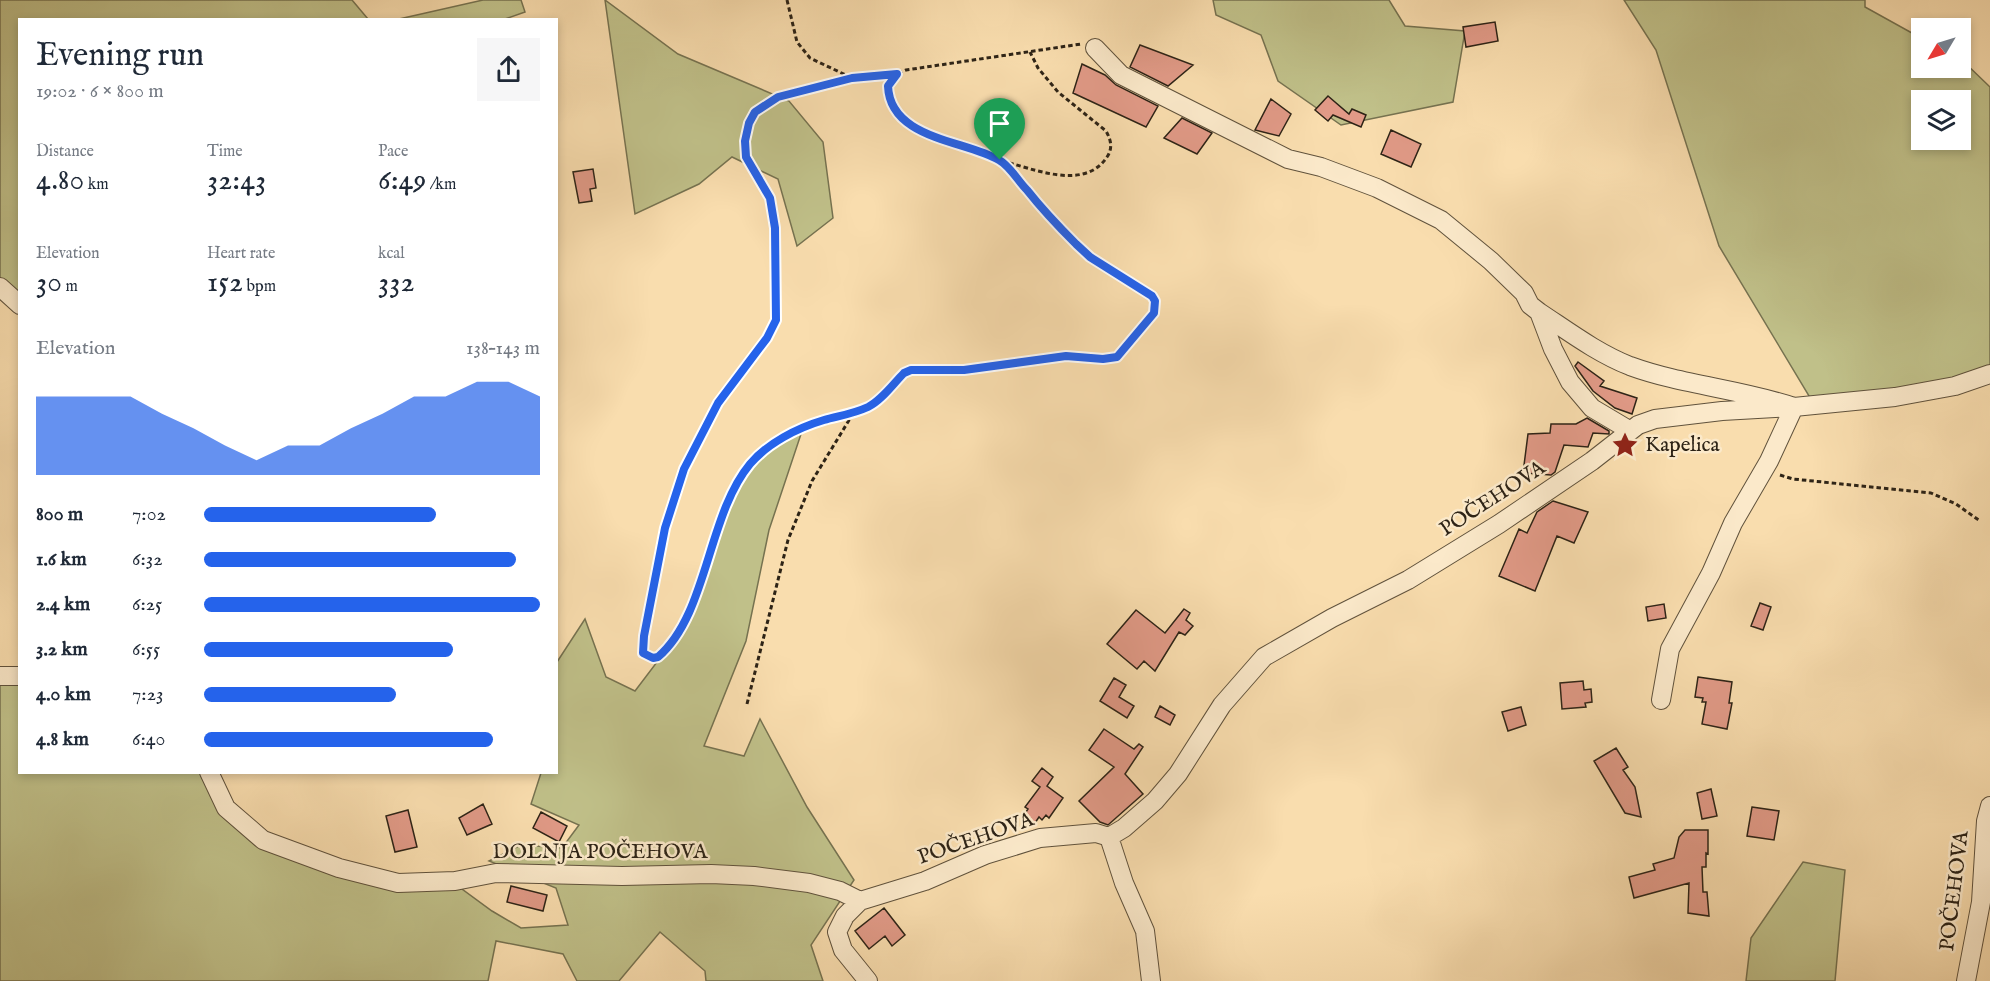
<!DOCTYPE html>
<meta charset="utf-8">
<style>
body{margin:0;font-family:"IM FELL English",serif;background:#f6f6f7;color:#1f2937;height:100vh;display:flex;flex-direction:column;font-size:22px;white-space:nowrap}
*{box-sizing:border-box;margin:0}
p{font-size:20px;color:#747a83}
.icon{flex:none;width:33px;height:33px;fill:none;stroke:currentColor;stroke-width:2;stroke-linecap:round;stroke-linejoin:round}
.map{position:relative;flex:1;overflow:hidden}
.details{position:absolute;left:18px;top:18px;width:540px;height:756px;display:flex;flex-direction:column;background:#fff;border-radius:0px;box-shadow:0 3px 9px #0003}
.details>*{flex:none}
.needle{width:39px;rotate:232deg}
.fabs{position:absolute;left:1911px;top:18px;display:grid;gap:12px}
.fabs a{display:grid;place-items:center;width:60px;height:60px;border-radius:0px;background:#fff;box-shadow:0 3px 9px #0003;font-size:30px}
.pin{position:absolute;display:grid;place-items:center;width:51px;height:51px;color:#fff;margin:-62px -26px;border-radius:50% 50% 50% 0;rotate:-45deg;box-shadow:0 0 6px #0007}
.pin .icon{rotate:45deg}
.round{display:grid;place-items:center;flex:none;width:63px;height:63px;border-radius:0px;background:#f6f6f7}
.headline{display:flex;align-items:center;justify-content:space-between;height:102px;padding:0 18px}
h1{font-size:33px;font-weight:600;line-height:45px}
.metrics{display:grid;grid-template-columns:repeat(3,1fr);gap:9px;height:102px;padding:6px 18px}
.metrics div{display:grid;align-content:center}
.metrics b{font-size:30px;font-weight:600}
.metrics small{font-size:16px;font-weight:400}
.metrics p{font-size:16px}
.chart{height:168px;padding:12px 18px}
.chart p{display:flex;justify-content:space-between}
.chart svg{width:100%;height:108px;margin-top:6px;fill:#2563eb;opacity:.7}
ul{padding:0 18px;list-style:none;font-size:20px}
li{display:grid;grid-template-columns:96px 72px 1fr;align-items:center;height:45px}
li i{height:15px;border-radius:8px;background:#2563eb}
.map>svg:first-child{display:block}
</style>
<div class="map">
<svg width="1990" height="981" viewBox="0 0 1990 981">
<rect width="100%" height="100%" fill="#f9ddae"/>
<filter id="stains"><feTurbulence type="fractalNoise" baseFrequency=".00333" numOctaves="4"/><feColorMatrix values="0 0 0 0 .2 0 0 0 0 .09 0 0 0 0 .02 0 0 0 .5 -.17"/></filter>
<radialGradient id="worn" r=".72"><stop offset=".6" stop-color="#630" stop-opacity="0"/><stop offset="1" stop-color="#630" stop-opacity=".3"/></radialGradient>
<!-- green -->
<path fill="#c0c089" stroke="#767250" stroke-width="1.5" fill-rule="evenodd" d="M0 0H352L368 19 20 20 19 312 0 299Z
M483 0H521L525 12 505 19H399Z
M605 0 678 54 789 101 823 142 833 218 797 246 778 179 732 157 699 184 635 214Z
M1213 0H1389L1405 26 1465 31 1453 102 1341 125 1278 81 1261 35 1216 15Z
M1624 0H1865V7L1921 38 1922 68H1960L1961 59 1990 87V377L1815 406 1719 246 1656 50ZM1922 100H1960V140H1922Z
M801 434 769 530 746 641 704 746 744 756 760 719 807 807 854 880 811 945 823 981H706L705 971 660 932 619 981H577L563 954 496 941 488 981H0V685L19 684 20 772 205 773 224 810 338 871 455 884 492 911 521 928 568 925 556 888 489 861 521 845 562 848 579 825 531 804 541 773 556 772 557 662 585 619 606 677 635 691 689 620 709 549 744 474 778 443Z
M1803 862 1845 870 1835 981H1746L1751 938Z"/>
<!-- building -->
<path fill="#e19a87" stroke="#2d2316" stroke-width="1.5" d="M1495 22 1498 41 1466 47 1463 27Z
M1140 45 1193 65 1168 86 1130 67Z
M1082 64 1105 75 1116 85 1158 106 1146 127 1073 93Z
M1328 96 1349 114 1352 109 1366 115 1361 127 1333 115 1328 121 1315 110Z
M1271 99 1291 114 1279 136 1255 130Z
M1182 118 1212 133 1197 154 1164 138Z
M1391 130 1421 144 1411 167 1381 154Z
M593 169 596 188 590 189 592 201 579 203 573 172Z
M1578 362 1604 381 1600 386 1637 398 1632 414 1615 408 1593 391 1575 366Z
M1587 418 1609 431V434L1593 433 1588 447 1564 445 1555 472 1551 475 1523 473 1528 434 1550 433 1551 424H1576Z
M1553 501 1588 512 1574 543 1557 536 1535 591 1499 576 1519 529 1527 533 1537 512Z
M1760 603 1771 607 1763 630 1751 626Z
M1664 604 1666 618 1648 621 1646 607Z
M1184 609 1190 613 1186 620 1193 626 1185 635 1179 632 1155 671 1144 661 1137 669 1107 644 1136 610 1165 633Z
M1698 677 1732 682 1729 703H1732L1727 729 1702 724 1706 702H1702L1703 698 1695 697Z
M1114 678 1126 685 1119 697 1134 706 1127 718 1100 701Z
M1583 681 1584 690 1591 689 1592 702 1585 703 1586 707 1562 709 1560 683Z
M1160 706 1175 715 1170 725 1155 717Z
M1521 707 1526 725 1508 731 1502 712Z
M1104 729 1134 749 1139 744 1143 747 1125 774 1143 794 1108 825 1100 822 1079 801 1114 767 1089 750Z
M1616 748 1628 767 1623 770 1635 787 1641 817 1625 813 1594 761Z
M1042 768 1053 777 1047 786 1063 798 1049 818 1046 815 1042 820 1039 817 1033 826 1022 818 1028 809 1025 807 1040 787 1032 781Z
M1711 789 1717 816 1702 819 1697 793Z
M483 804 492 824 467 835 459 818Z
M1752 807 1779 811 1774 840 1747 836Z
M408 810 417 847 395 852 386 816Z
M541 812 567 826 559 842 533 828Z
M1685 830H1708V854L1706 853V867H1702L1703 892H1707L1709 916 1688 913 1689 883 1634 898 1629 877 1655 870 1653 864 1674 858 1679 837Z
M511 886 547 895 543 911 507 902Z
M884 908 905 935 892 946 885 936 869 949 855 931Z"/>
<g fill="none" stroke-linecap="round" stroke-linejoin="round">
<!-- minor casing -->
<g stroke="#60523c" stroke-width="20">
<path id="minor" d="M1095 48 1121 75 1288 159 1321 167 1377 188 1441 220 1491 261 1524 293 1530 305 1539 312 1553 349 1570 382 1592 408 1629 430
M0 287 20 305
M1539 312C1568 331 1597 353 1630 366 1682 385 1740 389 1794 407L1769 461 1733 523 1711 573 1670 649 1661 700
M0 676H20
M209 772 226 808 263 840 339 868 398 883 455 881 496 873 622 876 711 874 754 876 809 883 840 891 860 901
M1109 837 1124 883 1145 931 1151 981
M868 981 843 950 837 932 845 916 860 901 925 881 985 855 1040 838 1096 833 1109 837 1124 828 1155 801 1178 774 1222 705 1264 657 1332 618 1408 580 1499 524 1592 461 1638 425 1655 419 1722 411 1794 407 1895 397 1955 386 1990 374
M1966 981 1981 902 1986 821 1990 806"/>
</g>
<!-- path -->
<path stroke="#2d2316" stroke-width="3" stroke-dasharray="4.5 3" stroke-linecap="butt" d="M787 0 797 42 810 58 852 78 895 74
M852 78 778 97 755 112 749 123 745 141 746 157 769 198 775 228 776 320 767 338 718 403 684 469 665 528 644 636 643 653 653 658 658 657C708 614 707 516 750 465 768 443 797 428 824 420 838 416 853 414 868 407 882 401 893 384 904 373L911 370H964L1066 356 1103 359 1117 357 1154 313 1156 308 1152 296 1091 257 1076 244C1060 228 1044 211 1029 193 1021 183 1013 170 1002 162 973 140 894 140 889 93 887 80 896 74 906 70L1081 44
M1002 161C1032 168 1084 192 1107 157 1113 148 1111 140 1106 131L1058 92 1038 68 1030 52
M1780 475 1793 479 1931 493 1956 504 1980 521
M747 704 788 540 812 481 854 412"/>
<!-- minor -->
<use href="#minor" stroke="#fbe9ca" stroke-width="18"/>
</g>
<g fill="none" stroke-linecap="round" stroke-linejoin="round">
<!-- route casing -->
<g stroke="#fff" stroke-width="12">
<path id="route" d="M897 74 888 86C890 139 964 140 999 160 1010 166 1018 181 1027 190 1042 209 1059 227 1076 244L1090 257 1152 296 1155 301 1154 313 1117 357 1103 359 1066 356 964 370H911L904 373C893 384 882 400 868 407 853 414 838 416 824 420 797 428 768 443 750 464 707 516 708 614 658 657L653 658 643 653 644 636 665 528 684 469 718 403 767 338 776 320 775 228 770 198 746 157 745 141 749 123 755 112 778 97 852 78Z"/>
</g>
<!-- route -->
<use href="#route" stroke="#2563eb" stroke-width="8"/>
</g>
<!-- icons -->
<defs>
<g id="sight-bare" transform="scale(2.07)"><path d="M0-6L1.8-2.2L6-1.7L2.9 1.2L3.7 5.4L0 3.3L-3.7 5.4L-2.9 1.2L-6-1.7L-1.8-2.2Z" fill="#8f2418" stroke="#fbe9ca" stroke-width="2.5" paint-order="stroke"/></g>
</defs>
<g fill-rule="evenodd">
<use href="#sight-bare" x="1625" y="445"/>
</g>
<g text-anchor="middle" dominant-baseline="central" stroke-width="5" stroke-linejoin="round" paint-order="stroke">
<!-- poi labels -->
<g font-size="21" fill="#2d2316" stroke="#fbe9ca" text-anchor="start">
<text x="1645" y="445">Kapelica</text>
</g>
<!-- street labels -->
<g font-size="21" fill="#2d2316" stroke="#fbe9ca">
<text transform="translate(1493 499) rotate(-33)">POČEHOVA</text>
<text transform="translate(976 839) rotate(-19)">POČEHOVA</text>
<text x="600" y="852">DOLNJA POČEHOVA</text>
<text transform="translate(1955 891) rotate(-83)">POČEHOVA</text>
</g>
</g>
<rect width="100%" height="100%" filter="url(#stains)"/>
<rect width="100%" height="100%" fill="url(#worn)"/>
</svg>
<div class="fabs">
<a><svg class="needle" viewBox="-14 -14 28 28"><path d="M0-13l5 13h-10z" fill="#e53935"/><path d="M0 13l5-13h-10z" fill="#747a83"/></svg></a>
<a><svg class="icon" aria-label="layers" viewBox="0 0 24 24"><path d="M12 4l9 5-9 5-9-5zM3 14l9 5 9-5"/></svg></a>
</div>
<div class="pin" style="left:1000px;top:160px;background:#1e9e55"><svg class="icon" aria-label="arrive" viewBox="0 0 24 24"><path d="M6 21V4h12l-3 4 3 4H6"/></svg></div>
<section class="details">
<div class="headline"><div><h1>Evening run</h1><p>19:02 · 6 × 800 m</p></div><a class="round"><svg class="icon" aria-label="share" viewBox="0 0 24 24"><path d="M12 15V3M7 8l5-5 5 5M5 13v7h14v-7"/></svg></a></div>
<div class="metrics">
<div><p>Distance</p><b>4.80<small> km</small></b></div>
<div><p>Time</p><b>32:43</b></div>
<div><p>Pace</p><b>6:49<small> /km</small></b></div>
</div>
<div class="metrics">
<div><p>Elevation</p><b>30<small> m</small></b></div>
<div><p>Heart rate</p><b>152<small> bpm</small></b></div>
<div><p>kcal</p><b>332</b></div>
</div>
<div class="chart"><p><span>Elevation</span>138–143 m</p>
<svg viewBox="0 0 160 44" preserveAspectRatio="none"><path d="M0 44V12L10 12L20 12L30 12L40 19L50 25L60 32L70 38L80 32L90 32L100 25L110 19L120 12L130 12L140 6L150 6L160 12V44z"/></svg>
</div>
<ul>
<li><b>800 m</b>7:02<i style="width:69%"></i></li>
<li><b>1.6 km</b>6:32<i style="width:93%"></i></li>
<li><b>2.4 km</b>6:25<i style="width:100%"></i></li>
<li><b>3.2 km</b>6:55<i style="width:74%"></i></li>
<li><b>4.0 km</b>7:23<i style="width:57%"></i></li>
<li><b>4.8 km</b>6:40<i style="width:86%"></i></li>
</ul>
</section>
</div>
